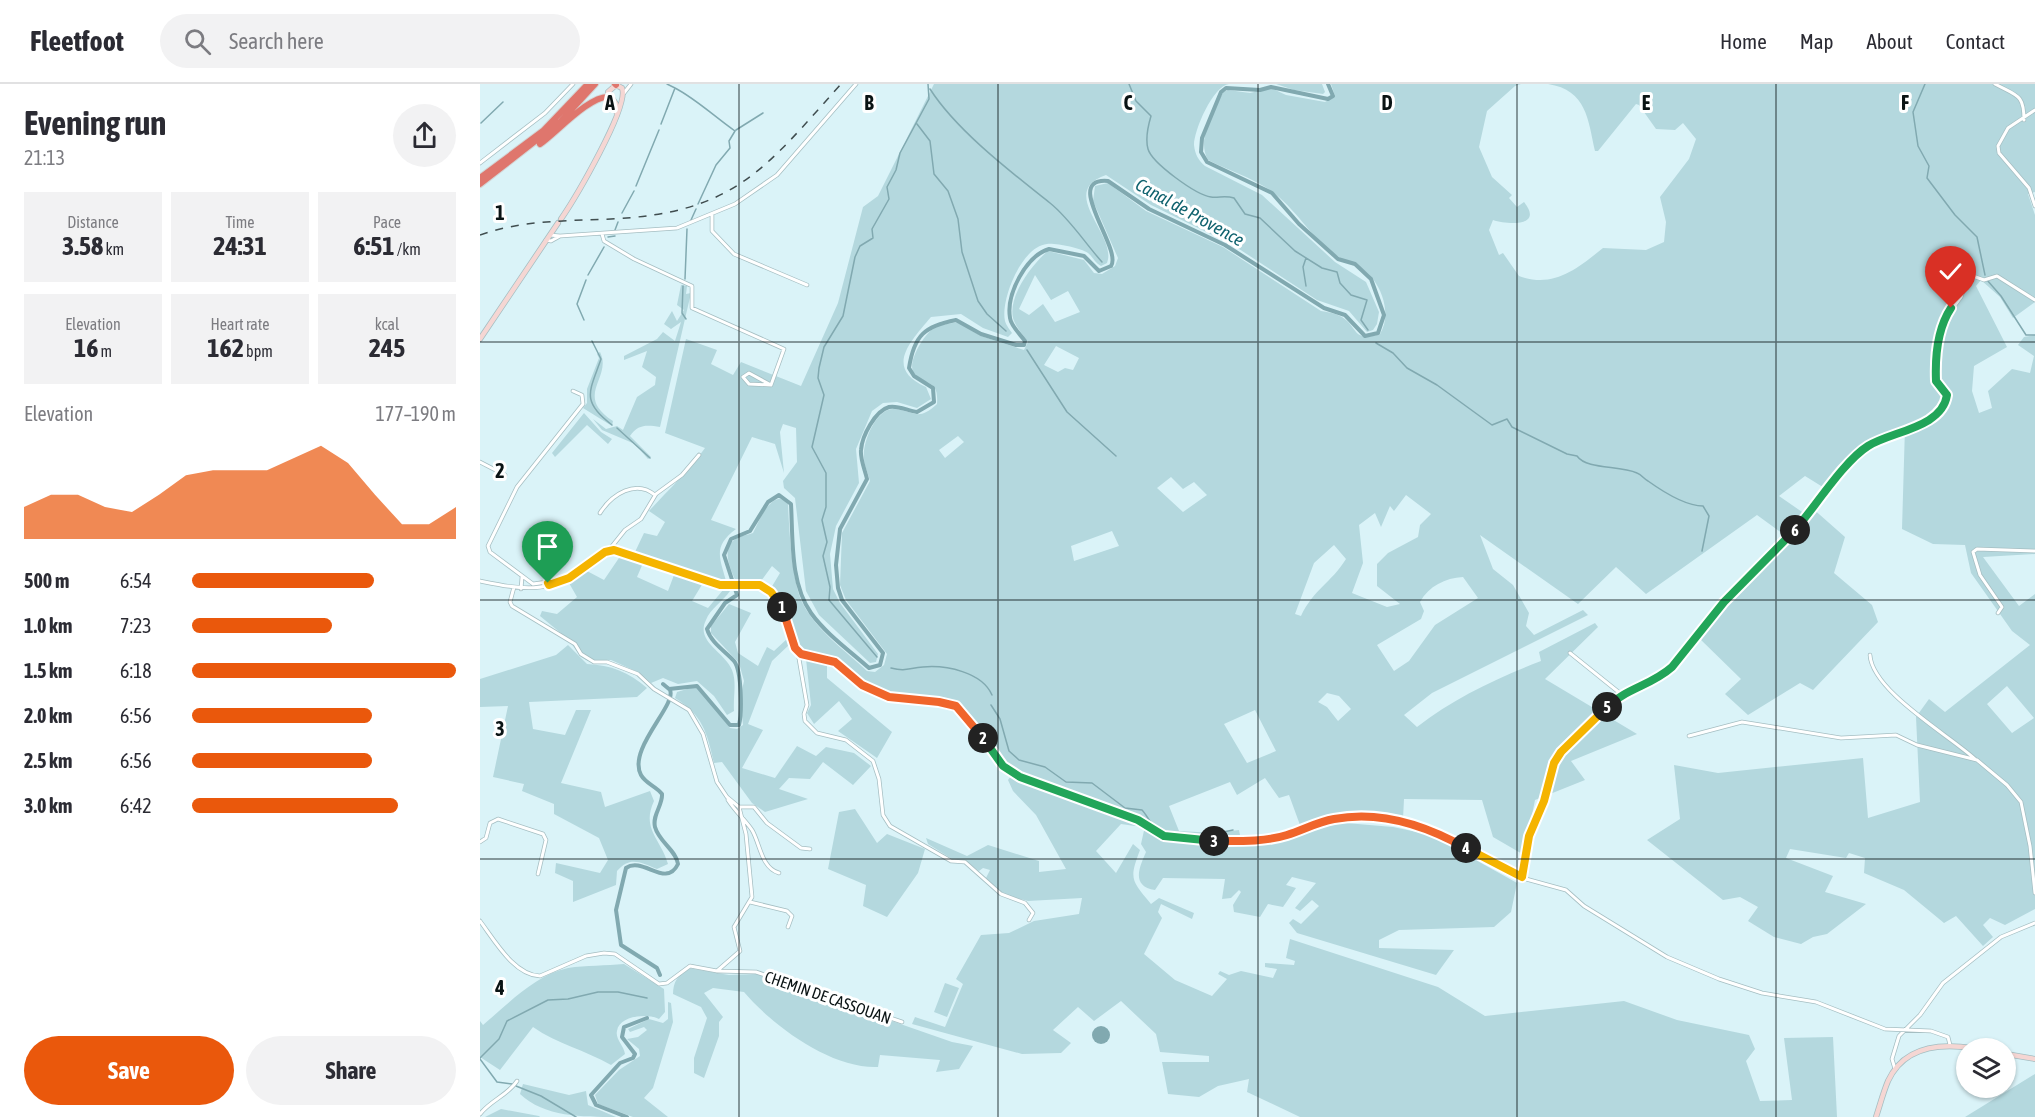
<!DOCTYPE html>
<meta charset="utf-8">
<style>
body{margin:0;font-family:"Asap Condensed",sans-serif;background:#f2f2f3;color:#2b2b33;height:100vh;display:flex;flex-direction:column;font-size:22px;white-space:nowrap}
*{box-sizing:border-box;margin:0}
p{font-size:20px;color:#7c7c81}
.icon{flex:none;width:33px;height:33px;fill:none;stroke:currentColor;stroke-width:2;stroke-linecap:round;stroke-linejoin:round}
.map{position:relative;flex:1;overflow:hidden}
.side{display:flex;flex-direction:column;background:#fff;width:480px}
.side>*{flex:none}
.tools{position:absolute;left:1476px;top:954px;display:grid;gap:12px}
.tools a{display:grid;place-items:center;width:60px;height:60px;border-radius:50%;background:#fff;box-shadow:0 2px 4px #0004;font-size:30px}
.pin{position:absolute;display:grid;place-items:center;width:51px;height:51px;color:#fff;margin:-62px -26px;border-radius:50% 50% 50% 0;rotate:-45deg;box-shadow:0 0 6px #0007}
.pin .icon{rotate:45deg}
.km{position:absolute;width:30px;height:30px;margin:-15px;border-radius:50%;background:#222;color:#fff;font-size:16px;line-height:30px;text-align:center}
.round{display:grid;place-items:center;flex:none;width:63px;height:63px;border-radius:32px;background:#f2f2f3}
.overview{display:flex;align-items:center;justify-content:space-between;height:102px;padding:0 24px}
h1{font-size:33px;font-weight:700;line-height:45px}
.figures{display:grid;grid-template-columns:repeat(3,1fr);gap:9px;height:102px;padding:6px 24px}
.figures div{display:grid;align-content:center;border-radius:0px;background:#f2f2f3;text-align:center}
.figures b{font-size:26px;font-weight:700}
.figures small{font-size:16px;font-weight:400}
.figures p{font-size:16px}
.chart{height:168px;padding:12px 24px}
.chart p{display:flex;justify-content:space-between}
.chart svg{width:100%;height:108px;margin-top:6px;fill:#ea580c;opacity:.7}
.cta{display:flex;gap:12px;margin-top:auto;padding:12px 24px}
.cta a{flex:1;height:69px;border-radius:36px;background:#ea580c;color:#fff;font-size:24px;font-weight:700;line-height:69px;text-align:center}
.cta a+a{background:#f2f2f3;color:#2b2b33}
ul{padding:0 24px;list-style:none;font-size:20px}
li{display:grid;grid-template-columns:96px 72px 1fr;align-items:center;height:45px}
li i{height:15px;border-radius:8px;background:#ea580c}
header{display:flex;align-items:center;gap:36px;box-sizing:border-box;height:84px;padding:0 30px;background:#fff;border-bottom:2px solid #e1e1e2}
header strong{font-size:28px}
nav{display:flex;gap:33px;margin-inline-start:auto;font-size:21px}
.search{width:420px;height:54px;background:#f2f2f3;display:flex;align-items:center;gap:15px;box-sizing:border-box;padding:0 21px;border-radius:33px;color:#7c7c81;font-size:22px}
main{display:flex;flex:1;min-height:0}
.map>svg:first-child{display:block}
</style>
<header>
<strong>Fleetfoot</strong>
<div class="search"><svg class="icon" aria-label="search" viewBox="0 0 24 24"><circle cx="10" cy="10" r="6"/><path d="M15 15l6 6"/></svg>Search here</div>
<nav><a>Home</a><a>Map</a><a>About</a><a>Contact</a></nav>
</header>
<main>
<section class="side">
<div class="overview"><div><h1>Evening run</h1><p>21:13</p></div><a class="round"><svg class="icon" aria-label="share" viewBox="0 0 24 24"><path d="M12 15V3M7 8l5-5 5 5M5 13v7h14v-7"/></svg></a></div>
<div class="figures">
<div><p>Distance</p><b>3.58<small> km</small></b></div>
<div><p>Time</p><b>24:31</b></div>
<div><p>Pace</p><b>6:51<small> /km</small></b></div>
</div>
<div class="figures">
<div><p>Elevation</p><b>16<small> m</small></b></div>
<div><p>Heart rate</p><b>162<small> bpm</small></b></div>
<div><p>kcal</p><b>245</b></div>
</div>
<div class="chart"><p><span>Elevation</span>177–190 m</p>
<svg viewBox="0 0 160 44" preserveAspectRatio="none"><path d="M0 44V31L10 26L20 26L30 31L40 33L50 26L60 18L70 16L80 16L90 16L100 11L110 6L120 13L130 26L140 38L150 38L160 31V44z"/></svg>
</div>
<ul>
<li><b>500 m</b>6:54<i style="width:69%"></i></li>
<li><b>1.0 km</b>7:23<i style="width:53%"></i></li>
<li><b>1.5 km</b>6:18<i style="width:100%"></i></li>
<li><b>2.0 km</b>6:56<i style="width:68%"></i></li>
<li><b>2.5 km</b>6:56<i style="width:68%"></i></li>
<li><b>3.0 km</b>6:42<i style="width:78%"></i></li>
</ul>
<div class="cta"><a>Save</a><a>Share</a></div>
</section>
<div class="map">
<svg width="1555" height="1033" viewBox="0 0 1555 1033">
<rect width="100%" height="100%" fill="#daf3f8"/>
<!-- green -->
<path fill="#b4d8de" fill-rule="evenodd" d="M454 0H749C733 2 714 46 714 61 715 70 718 76 725 82L782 111 855 178 886 198 899 228 897 240 893 246 887 248 869 227 837 216 753 161 671 121 626 91C576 108 638 151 627 179L621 182C615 179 613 173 608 169 600 164 576 159 567 160 542 162 520 216 525 237 526 241 530 246 532 249L528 253 503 244 481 230 451 233C430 258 404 284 446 303L451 315 437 324 417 318 403 319 392 327 376 365 379 399 356 442 350 470 353 505 360 519 398 570 396 578 390 579 339 531 326 507 315 414 304 404 303 397 317 378 316 344 303 340 300 348 304 389 295 360 272 353 231 436 256 445C232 463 240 474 247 500L155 468 164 449 177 452 185 438 169 427C189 405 208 388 225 364L185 349 206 255 237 266 231 280 253 291 261 278 321 302 358 219 383 123 398 112Z
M796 0H842L845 8 843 10 814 6Z
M851 0H1041L1035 2 1007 27 999 63 1012 93 1032 111 1029 114 1037 123 1044 118C1064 143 1028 141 1013 136L1009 146 1019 171 1023 169 1039 192C1074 205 1098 184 1123 164L1166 166 1184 158 1186 138 1180 113 1209 75 1216 55 1203 39 1195 46 1176 45 1159 21 1156 20 1118 67H1115C1108 36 1107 6 1068 0H1555V108L1548 110 1555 131V218L1533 234 1520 213 1501 196 1496 202 1527 263 1494 282 1492 307 1499 329 1512 324 1508 307 1532 285 1550 289 1554 272 1538 261 1544 253 1555 251V470L1503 473 1539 522 1555 510V825L1525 841 1510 834 1503 841 1513 853 1503 862 1476 832 1464 839 1424 806 1384 789 1385 774 1369 769 1366 774 1310 765 1306 774 1353 792 1345 808 1386 820 1347 850 1333 853 1321 860 1294 853 1268 837 1278 823 1260 813 1243 816 1167 756 1200 735 1194 681 1238 689 1383 674 1388 734 1440 718 1436 633 1449 615 1465 628 1550 561 1532 547 1491 489 1485 461 1453 460 1422 445 1425 343 1386 358 1346 405 1325 392 1299 412 1325 430 1331 423 1365 453 1354 489 1392 521 1398 538 1333 606 1320 599 1268 631 1245 610 1261 595 1219 554 1242 525 1310 455 1277 431 1166 510 1136 483 1098 520 1000 451 1013 485 1033 501 1049 529 1046 542 1054 551 1103 526 1108 531 952 609 924 631 937 643C974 614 1017 594 1061 577L1059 568 1115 539 1118 543 1065 595 1157 650 1091 677 1105 696 1055 716 1044 771 1013 753 1002 716 924 715 923 735 860 730 820 741 809 711 799 714 785 694 757 711 750 698 689 722 699 747 735 749 759 746 760 751 728 755 692 751 682 749 664 734 531 686 483 623 465 616 426 614 399 606 377 594 357 576 322 568 301 515 291 504 300 489 292 482 281 497 256 498C251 486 241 466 254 456 259 452 267 451 273 449 280 436 286 416 302 414L308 420C309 444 312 500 323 520 337 547 366 567 387 587L395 588 404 581 407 570 366 516 360 501 362 449 390 397C388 389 384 381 384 374 382 359 396 324 414 325 436 327 437 338 457 320 459 294 446 303 434 289 426 279 445 249 454 244 460 240 470 240 477 238L501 252 544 266 548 258C543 251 535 242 533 234 528 212 552 180 568 167L604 176 614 189 622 190 635 182 638 174 613 117 615 102 628 99 666 127 743 163 841 227C847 228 854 229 860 232 879 242 871 259 900 250 910 234 905 211 893 195 884 182 871 181 859 173 832 156 816 124 790 106 772 94 748 86 728 76 716 55 734 28 743 8L748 6 770 9 791 4 806 11 845 18 855 12ZM555 191 571 216 588 207 600 228 575 238 563 220 549 231 539 225ZM576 262 599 274 593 286 585 284 578 288 564 281ZM478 352 484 358 465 374 459 366ZM691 393 703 405 714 398 727 411 703 428 677 404ZM926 411 951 430 940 441 938 453 908 469 897 480V502L920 520 907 523 872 509 883 479 879 441 895 429 901 443 910 422 914 427ZM632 447 639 462 594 477 591 462ZM854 461 866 475C851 499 833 506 821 532L815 530 834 479ZM983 493 998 514 955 541 929 577 914 587 897 561 941 535 944 527 940 518C949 502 965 494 983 493ZM1527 602 1554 634 1532 649 1507 620ZM847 609 859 612 871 625 858 637 847 623 838 618ZM775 626 796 667 767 679 744 640Z
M201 201 207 202 206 210 211 209 180 343C167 341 158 340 150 352L171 373 168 375 155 360 122 346 113 335 126 345 137 342 143 346 157 313 175 301 176 293 162 283 167 267 144 276V272L177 255 183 248 195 257 201 238 191 245 184 240 192 227 197 237 204 226 197 221Z
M120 268C133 294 93 311 133 337L132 342 103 324 107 319V305L119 274 117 270Z
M104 329 121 348 132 355 128 360 107 341 75 373 72 369Z
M141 471 163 479 157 493 188 507 194 491 223 499 212 517 228 524 243 506 250 507C243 517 230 525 226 536 215 558 245 568 252 586 257 598 253 613 254 627L247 631 234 612 217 597 198 600 183 594 171 599 160 589 131 576 108 577 101 573 88 555 60 532 62 527 77 530 97 513 89 499 107 487 124 496Z
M249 520 271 529 255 558 258 569 278 582 287 563 294 567 308 554 310 560 292 577 268 640 283 646 262 684 295 694 317 662 336 672 346 663 374 669 391 682 373 701 343 678 330 695 309 694 299 705 328 715 285 728 272 719 242 678 234 679C227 649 223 631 195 614L197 608 214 603 220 605 250 644 257 645 263 641 260 615 264 597 259 579 231 549V542Z
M88 561 107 580C131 581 149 588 167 604L157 613 49 618 53 645 85 651 96 626H111L81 699 121 708 125 723 170 707 174 717C161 745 181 755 188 780L177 785C160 778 150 772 137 787L136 801 93 818V797L75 789 76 779 120 789 128 776 119 754 74 730V720L42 707 44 700 13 693 28 622 0 623V595L76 571Z
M326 575 347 579V594L412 648 397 674 358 647 372 635 359 617 334 640 327 629 331 621Z
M531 692 581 708 660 739 655 742 641 740 616 767 636 789 653 760 660 766C649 795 651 796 671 820L679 814 714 829 712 835 681 820 678 828 682 834 664 870 695 896 732 912 747 895 738 890 740 887 749 891 761 887 793 894 797 885 785 883V879L814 881 815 877 806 874 810 855 958 903 1005 932 1144 917 1197 936 1269 951 1275 965 1266 977 1280 1017 1312 1016 1304 954 1353 953 1357 1033H820L767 1008 769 995 738 1002 719 1013 688 1010 682 978H729V972L680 968 676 950 641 917 614 937 598 923 573 946 591 959 581 969 542 970 432 940 435 933 465 943 483 900 476 895 501 851 529 849 554 837 599 830 602 814 548 817 524 811 506 794 510 786 503 784 499 787 484 776 472 775 448 760 446 754 487 772 508 761 559 777V788L586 785 556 731 533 707 528 696Z
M375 725 397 759 407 750 445 765 438 789 407 833 383 822 386 801 348 785 359 728Z
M854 738 913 743 951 751 1037 799 1031 828 1014 843 919 846 899 856V864L974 866 956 891 817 849 809 839 813 835 821 840 839 822 832 816 820 827 815 824 836 799 812 793 806 801 816 804 803 823 788 820 780 833 754 828 753 821 761 808 759 806 751 814 742 815 745 795 683 794 675 806C651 802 659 784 666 768L661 760 665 742 684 755 736 761 809 754 821 747Z
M144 880 184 905 185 928 179 935C169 929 139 931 137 947 135 955 144 962 145 970L131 981C105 966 77 960 53 943L20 986 0 973V937L3 941C28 920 55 891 88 884 106 881 126 882 144 880Z
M208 884 249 891 277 890 472 958 493 962 479 985 456 988 460 976 400 971 398 983C351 985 293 942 264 908L233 904 224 909 243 933 239 938V952L224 994 214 989V974L227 934 221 923 193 910C193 898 198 891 208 884Z
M465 899 479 904 467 933 454 928Z
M188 918 191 919 193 938 173 1004 164 1014 188 1033H153L118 1020 115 1011 139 986 160 972 159 965 147 955 158 953 167 946 164 943 150 948 148 945 169 935 183 939 188 935Z
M1555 990V1033H1485Z
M43 1000 89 1011 106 1007 108 1021 136 1033C103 1033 64 1033 40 1010Z
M21 1025 59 1032 60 1033H5Z"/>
<!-- water -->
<path fill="#81a9b0" d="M612 951a9 9 0 1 1 18 0a9 9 0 1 1-18 0Z"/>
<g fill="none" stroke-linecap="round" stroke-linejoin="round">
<!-- stream -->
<path stroke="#81a9b0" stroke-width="1.5" d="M649 0 656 17 671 32C668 42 665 54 668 65 672 79 716 111 731 113 739 114 745 111 754 114L765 130 780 134 815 167 842 184 857 188 860 199 871 211 887 216 881 236 888 246
M1445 0 1433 28 1438 62 1449 82 1447 94 1475 131 1497 153 1505 191
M195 4C216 15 235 33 255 47L249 57 250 64 236 81 218 120
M450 5C477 47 531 88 570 119 589 134 605 159 622 178
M1 39 23 18
M181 40 195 4 187 0
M437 40 450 57 454 90 468 107 478 135 482 168 498 217 507 230 526 247
M256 46 283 29
M156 102 179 46
M142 129 154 107
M211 136 216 125
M135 146 138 138
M128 153 135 152
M108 191 124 163
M205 195 207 145
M1507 196 1521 212 1546 251H1555
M203 202 202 229 206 235
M826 202 823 183 826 174
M104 236 97 220 106 196
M112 257 121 275C110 307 100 317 132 341
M896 259 913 269 927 284 957 301 1012 341 1027 335 1032 343 1087 370 1097 372C1107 386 1139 381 1157 389 1162 391 1164 395 1168 397 1182 407 1205 422 1223 422L1229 432 1222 467
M547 266 587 328 636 372
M137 344 170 374
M397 573 349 516 350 503 343 472 347 458 342 436 346 423V389L332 363 344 311 338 294 339 284 344 263 363 232 375 173 380 162 393 154 392 145 409 115 407 103 416 86 420 69 449 15 448 0
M411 584C426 588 429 584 443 583 466 581 502 588 512 611
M511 621 520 635 529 667 539 676 565 683 586 698 612 699 645 724 662 726C666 730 669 737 673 741 690 756 732 751 753 746
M0 974 19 955 27 937 68 916 88 915 118 908H138L167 914
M0 975 17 998 32 1000
M36 1002 61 1012 96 1033"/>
<!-- canal -->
<path stroke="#81a9b0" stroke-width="4" d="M183 600 189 605
M189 605 217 602 250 641H259C262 629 262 587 254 577 245 567 231 559 227 545L245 519 257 511 244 471 251 455 270 447 288 418 299 411 311 420C313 455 310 499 331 529 346 550 370 567 389 584L400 581 403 569 362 516 358 504 356 481 360 445 387 395C385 386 380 375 381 366 382 352 395 327 409 323 418 321 428 327 437 328L454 318 453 304 434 292 429 284C434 251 445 242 476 236L501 250 536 261H544L545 257C540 250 531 242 530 234 526 210 546 172 569 165L604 172 619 187 631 182C643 165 581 93 628 97L669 125 745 161 844 224 865 231 885 252 898 249 904 231 891 195 875 180 858 175 819 140 792 109 727 78 721 68 722 54 741 8 746 4 780 6 791 3 848 15 853 12 848 0
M180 891 177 884 141 861 136 826 146 784C163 772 186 805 198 780 196 766 179 758 175 743 172 731 183 721 182 710 176 702 166 700 161 691 147 665 197 621 190 606
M147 1033 116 1021 111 1011 140 979 153 974 155 970 142 953 144 943 167 934"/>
<!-- street casing -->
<g stroke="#a5bec2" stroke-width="4.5">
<path id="street" d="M1515 0C1537 12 1544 10 1544 36
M144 9 151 0
M1555 26 1528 44 1518 62 1519 69 1549 104 1555 122
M0 79 65 29 93 0
M232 131V147L254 170 327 201
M122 150 124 157 154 175 212 202V224L304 265 291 301 269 300 263 293 269 289 291 301
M80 152 197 144 255 120 297 91 376 0
M66 156 71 157 80 152 70 151
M0 378 25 391
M120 429C132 410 156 395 175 411
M129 466 145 446 161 435 176 410 202 391 219 371
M0 497C40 505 67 511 103 485 113 478 122 468 134 466L240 501 250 503 280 501 300 519 315 564 321 570 355 578 382 601 409 613 459 618 476 622 528 687 658 736 684 752 734 757 771 755 807 751 823 743 862 734 928 739 962 750 1046 795 1086 806 1104 822 1187 873 1239 895 1282 909 1336 918 1405 945 1451 947 1468 953 1470 961
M69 501 67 498 53 500 10 468 8 462 37 403 103 320 102 311 93 307
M34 503 30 518 32 522 95 560 101 570 114 578H127L158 590 174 605 209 626 223 650 237 698 247 713 259 723 266 750 272 813 254 843 260 867 237 887
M41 505 42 493
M1518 529 1522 523 1500 491 1493 468 1497 465 1555 467
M318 569 327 621 324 630 325 637 337 649 366 656 393 677 399 695 403 731 410 742 471 777 485 778 521 810 545 819 553 829 549 836
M1090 569 1141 610
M1390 571C1392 607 1469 651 1495 675
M1209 652 1262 638 1361 654 1416 651 1437 661 1497 676 1527 701 1541 718 1550 762 1555 809
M248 716C255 727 265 736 272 746 280 759 281 784 299 789
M259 723H274L287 739 321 764 330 765
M0 758 6 754 10 739 18 735 63 750 66 756 58 790
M1042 793 1051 746 1064 717 1071 685 1081 668 1139 611 1182 592 1195 580 1239 524 1305 459 1386 363 1453 333 1460 327 1467 314 1456 297 1457 264 1463 237 1481 213 1487 196 1493 192 1504 196 1517 192 1555 216
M270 818 307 827 312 832 308 843
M0 837C15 857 34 891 60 892L106 872 124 869 135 870 179 900 187 899 210 882 237 887 276 888 422 938
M1415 985 1412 975 1419 952 1440 931 1463 899 1521 853 1555 839
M0 1030C11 1016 28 1011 37 997"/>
</g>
<!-- secondary casing -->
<g stroke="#a5bec2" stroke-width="6">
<path id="secondary" d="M81 135C94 116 150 22 142 4L136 1 128 8 136 20 137 31
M0 255 78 139
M1526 970 1555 975
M1396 1033C1400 1021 1403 1009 1408 997 1424 962 1459 959 1492 964"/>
</g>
<!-- highway casing -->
<g stroke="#d3d5d5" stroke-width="8">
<path id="highway" d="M135 0 136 1
M60 60C77 48 110 11 129 13
M0 94 63 47 108 0
M0 100 81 37 115 0"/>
</g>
<!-- street -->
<use href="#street" stroke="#fff" stroke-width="3"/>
<!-- secondary -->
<use href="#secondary" stroke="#f5d6d3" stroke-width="4.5"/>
<!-- highway -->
<use href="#highway" stroke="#df766d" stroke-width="6"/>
<!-- rail -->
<path stroke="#404d4f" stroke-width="1.5" stroke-dasharray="8 8" stroke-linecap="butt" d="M0 151C42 136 87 137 131 135 254 129 284 86 361 0"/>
</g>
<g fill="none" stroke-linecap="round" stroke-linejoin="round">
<!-- split-1 casing -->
<g stroke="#fff" stroke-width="12">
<path id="split-1" d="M68 499 69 501 89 494 125 468 134 466 240 501H280L291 508 302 523"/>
</g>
<!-- split-2 casing -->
<g stroke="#fff" stroke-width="12">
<path id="split-2" d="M302 523 315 564 321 570 355 578 382 601 409 613 459 618 476 622 503 654"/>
</g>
<!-- split-3 casing -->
<g stroke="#fff" stroke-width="12">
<path id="split-3" d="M503 654 523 682 540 693 658 736 684 752 734 757"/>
</g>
<!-- split-4 casing -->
<g stroke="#fff" stroke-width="12">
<path id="split-4" d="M734 757C757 757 785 758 807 751 823 746 837 738 854 735 900 726 947 742 986 764"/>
</g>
<!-- split-5 casing -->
<g stroke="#fff" stroke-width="12">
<path id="split-5" d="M986 764 1042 793 1049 752 1064 717 1074 679 1081 668 1127 623"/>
</g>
<!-- split-6 casing -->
<g stroke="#fff" stroke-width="12">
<path id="split-6" d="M1127 623C1147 604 1172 601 1192 583L1244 518 1315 446"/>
</g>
<!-- split-7 casing -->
<g stroke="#fff" stroke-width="12">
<path id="split-7" d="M1315 446C1335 423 1364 377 1388 362 1412 347 1462 344 1467 311L1456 297C1455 272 1457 245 1471 224"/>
</g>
<!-- split-1 -->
<use href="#split-1" stroke="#f5b400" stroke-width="8"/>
<!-- split-2 -->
<use href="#split-2" stroke="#f0652b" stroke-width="8"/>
<!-- split-3 -->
<use href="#split-3" stroke="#22a559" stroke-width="8"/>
<!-- split-4 -->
<use href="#split-4" stroke="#f0652b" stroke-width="8"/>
<!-- split-5 -->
<use href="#split-5" stroke="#f5b400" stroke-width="8"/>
<!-- split-6 -->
<use href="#split-6" stroke="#22a559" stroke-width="8"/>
<!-- split-7 -->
<use href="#split-7" stroke="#22a559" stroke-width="8"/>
</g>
<!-- grid -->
<path fill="none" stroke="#0a1314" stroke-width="1.5" stroke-opacity="0.55" d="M259 0V1033M518 0V1033M778 0V1033M1037 0V1033M1296 0V1033M0 258H1555M0 516H1555M0 775H1555"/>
<g text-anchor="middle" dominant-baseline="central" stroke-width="6" stroke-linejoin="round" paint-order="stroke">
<!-- street labels -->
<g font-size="16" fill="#0a1314" stroke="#fff">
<text transform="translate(348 913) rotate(19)">CHEMIN DE CASSOUAN</text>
</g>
<!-- water labels -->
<g font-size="18" font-style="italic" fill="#0f626e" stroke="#fff">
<text transform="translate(710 128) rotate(29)">Canal de Provence</text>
</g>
</g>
<g font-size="20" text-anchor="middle" font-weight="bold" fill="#0a1314" stroke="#fff" stroke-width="6" stroke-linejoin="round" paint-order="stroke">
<text x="130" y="26">A</text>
<text x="389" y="26">B</text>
<text x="648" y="26">C</text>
<text x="907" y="26">D</text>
<text x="1166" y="26">E</text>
<text x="1425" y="26">F</text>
<text x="20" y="136">1</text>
<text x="20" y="394">2</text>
<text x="20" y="652">3</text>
<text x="20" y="911">4</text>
</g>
</svg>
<div class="tools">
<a><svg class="icon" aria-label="layers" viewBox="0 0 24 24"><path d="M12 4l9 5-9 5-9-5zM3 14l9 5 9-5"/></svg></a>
</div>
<div class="pin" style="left:68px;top:499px;background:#1e9e55"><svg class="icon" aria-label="arrive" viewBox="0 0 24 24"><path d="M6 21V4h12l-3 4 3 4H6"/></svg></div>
<div class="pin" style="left:1471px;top:224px;background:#d93025"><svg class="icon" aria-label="check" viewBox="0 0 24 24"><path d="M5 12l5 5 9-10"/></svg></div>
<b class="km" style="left:302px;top:523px">1</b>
<b class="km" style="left:503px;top:654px">2</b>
<b class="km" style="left:734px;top:757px">3</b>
<b class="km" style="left:986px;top:764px">4</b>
<b class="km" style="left:1127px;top:623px">5</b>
<b class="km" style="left:1315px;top:446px">6</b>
</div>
</main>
